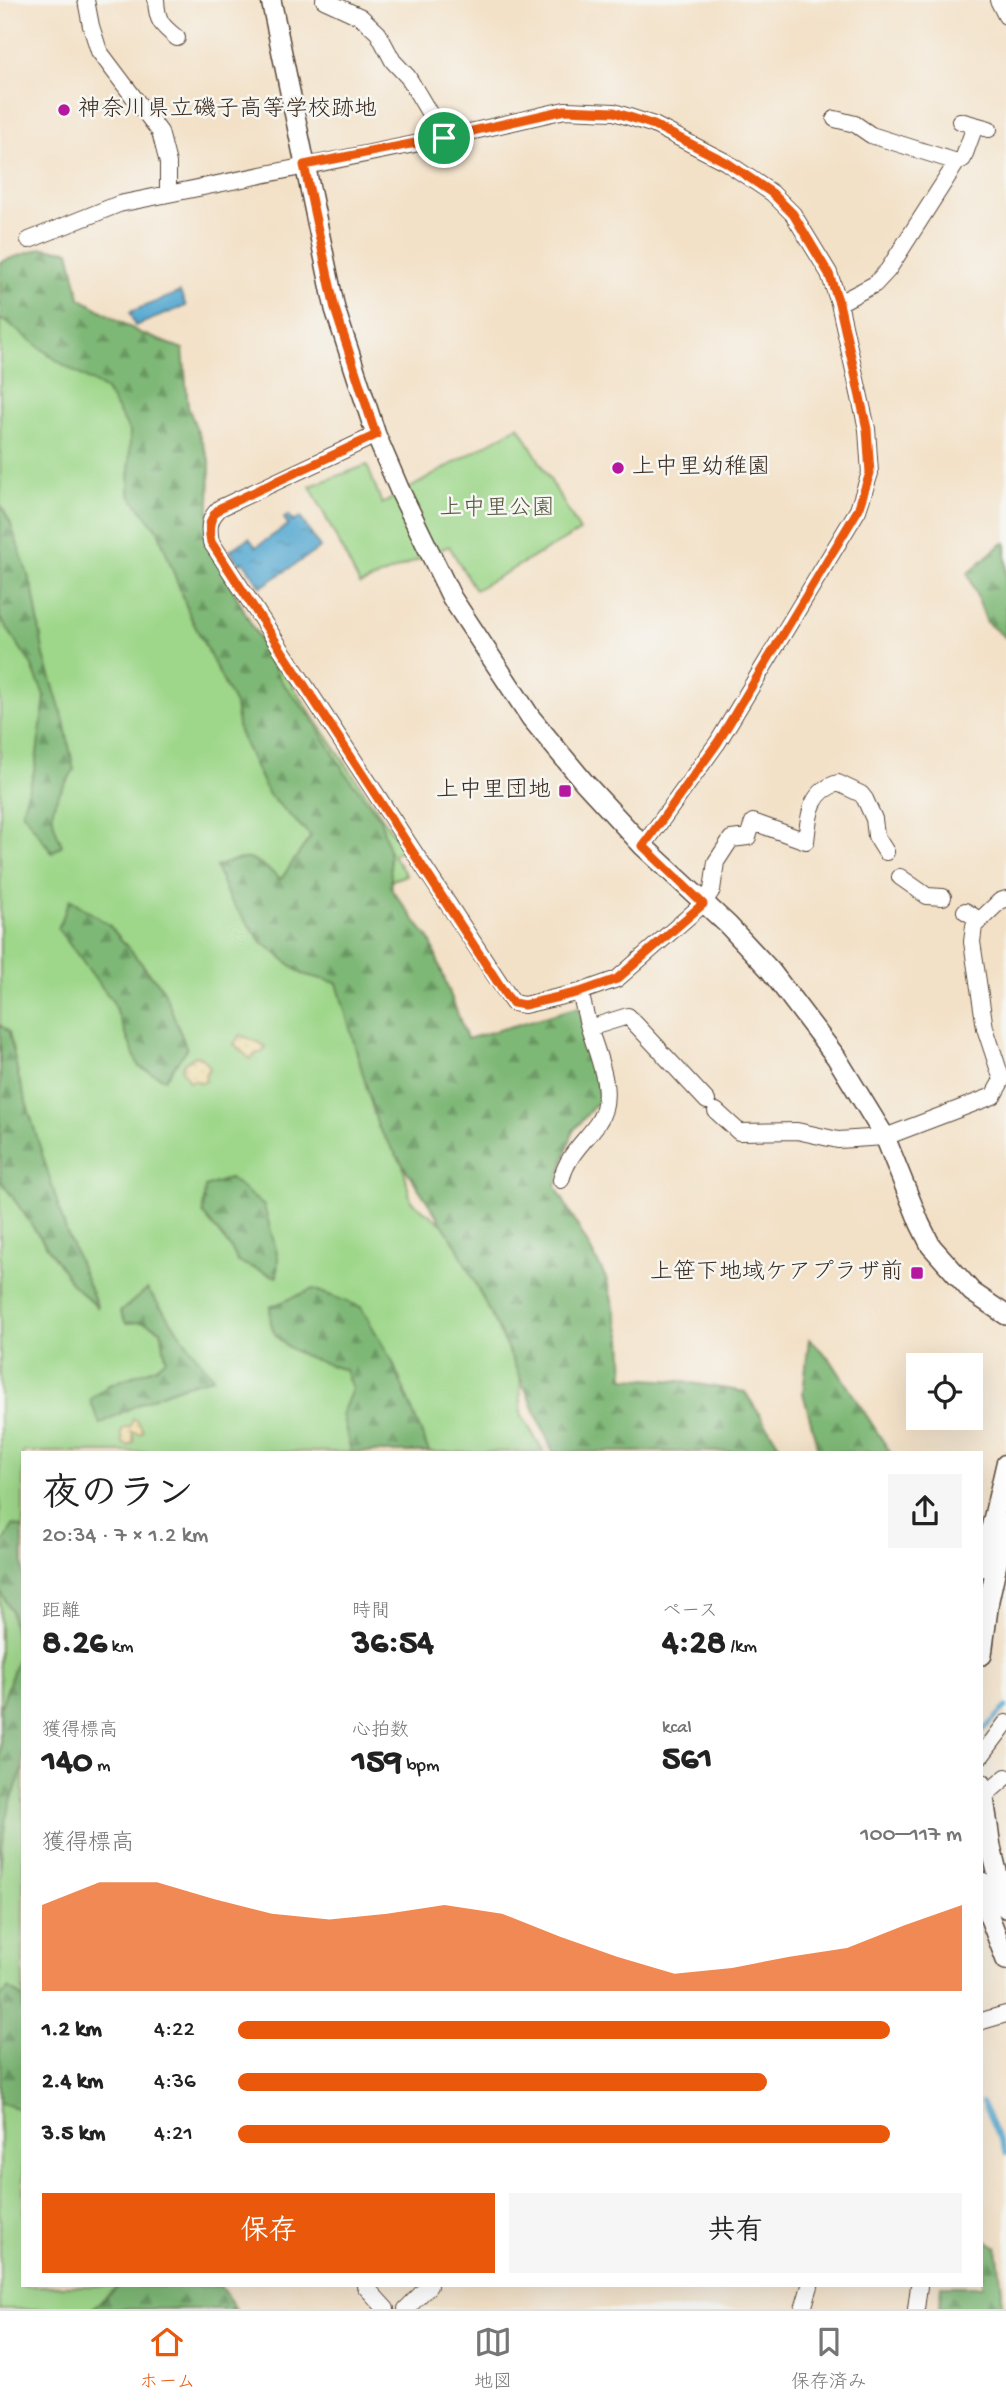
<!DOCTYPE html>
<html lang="ja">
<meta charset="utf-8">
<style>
body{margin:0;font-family:"Gochi Hand","Klee One",sans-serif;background:#f6f6f6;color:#222;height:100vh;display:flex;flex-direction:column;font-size:26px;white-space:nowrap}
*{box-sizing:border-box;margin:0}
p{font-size:23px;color:#767676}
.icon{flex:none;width:38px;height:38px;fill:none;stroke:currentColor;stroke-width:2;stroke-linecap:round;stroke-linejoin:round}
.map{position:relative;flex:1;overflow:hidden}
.panel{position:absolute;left:21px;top:1451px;width:962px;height:836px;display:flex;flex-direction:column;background:#fff;border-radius:0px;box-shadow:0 7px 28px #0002}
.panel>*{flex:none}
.buttons{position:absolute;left:906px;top:1353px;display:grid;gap:14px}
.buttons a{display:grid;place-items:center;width:77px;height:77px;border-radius:0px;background:#fff;box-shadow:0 7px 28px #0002;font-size:35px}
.pin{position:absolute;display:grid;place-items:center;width:60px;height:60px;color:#fff;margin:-30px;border:4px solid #fff;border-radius:50%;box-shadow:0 2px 7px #0007}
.round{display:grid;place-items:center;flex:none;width:74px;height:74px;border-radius:0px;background:#f6f6f6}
.head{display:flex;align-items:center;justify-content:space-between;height:119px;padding:0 21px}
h1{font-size:38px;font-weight:800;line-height:52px}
.figures{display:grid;grid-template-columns:repeat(3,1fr);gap:10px;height:119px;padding:7px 21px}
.figures div{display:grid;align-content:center}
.figures b{font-size:35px;font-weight:800}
.figures small{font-size:19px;font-weight:400}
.figures p{font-size:19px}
.chart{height:196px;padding:14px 21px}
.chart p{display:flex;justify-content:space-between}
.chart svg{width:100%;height:126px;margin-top:7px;fill:#ea580c;opacity:.7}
.cta{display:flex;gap:14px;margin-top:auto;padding:14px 21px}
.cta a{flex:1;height:80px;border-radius:0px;background:#ea580c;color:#fff;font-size:28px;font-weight:800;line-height:80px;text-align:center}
.cta a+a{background:#f6f6f6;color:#222}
ul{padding:0 21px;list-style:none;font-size:23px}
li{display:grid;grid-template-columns:112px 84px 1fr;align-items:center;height:52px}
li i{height:18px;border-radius:9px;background:#ea580c}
.menu{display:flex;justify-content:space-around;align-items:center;height:98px;border-top:2px solid #e0e0e0;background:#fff;font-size:19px;color:#767676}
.menu a{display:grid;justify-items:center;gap:4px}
.menu .current{color:#ea580c}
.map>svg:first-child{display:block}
</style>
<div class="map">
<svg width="1006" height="2309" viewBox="0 0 1006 2309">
<defs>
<pattern id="forest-firs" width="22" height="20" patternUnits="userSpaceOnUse" patternTransform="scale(1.75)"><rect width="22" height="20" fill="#7eb876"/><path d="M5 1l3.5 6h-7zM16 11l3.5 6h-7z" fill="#689660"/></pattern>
<pattern id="sand-dots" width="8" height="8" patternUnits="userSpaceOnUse" patternTransform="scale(1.75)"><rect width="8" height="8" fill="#eeda9e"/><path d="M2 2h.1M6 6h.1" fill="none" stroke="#cdbb88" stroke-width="1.8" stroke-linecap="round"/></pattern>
<pattern id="water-ripples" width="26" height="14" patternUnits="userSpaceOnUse" patternTransform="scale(1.75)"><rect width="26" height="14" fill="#56a9d1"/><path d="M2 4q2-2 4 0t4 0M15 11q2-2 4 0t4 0" fill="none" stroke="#488aa9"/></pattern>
</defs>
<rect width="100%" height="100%" fill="#f6f6f2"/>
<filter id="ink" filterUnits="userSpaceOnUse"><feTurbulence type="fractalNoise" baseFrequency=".0143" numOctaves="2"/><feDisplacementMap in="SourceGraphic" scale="14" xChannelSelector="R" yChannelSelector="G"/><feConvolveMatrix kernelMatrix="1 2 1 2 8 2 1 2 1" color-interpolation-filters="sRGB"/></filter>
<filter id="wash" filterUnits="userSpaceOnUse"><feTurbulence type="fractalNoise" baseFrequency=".00686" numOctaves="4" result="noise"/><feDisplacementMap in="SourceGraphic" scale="28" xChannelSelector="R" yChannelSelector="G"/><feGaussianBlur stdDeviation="1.57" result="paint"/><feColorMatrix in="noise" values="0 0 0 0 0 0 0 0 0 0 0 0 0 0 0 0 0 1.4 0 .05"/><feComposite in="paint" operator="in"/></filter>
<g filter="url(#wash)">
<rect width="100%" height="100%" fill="#f3e1c7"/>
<!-- green -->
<path fill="#9ed78a" stroke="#6c8054" stroke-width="2" d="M0 299 66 316 194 541 403 848 393 855 406 875 387 882 398 1143 411 1201 462 1239 520 1364 521 1413 543 1452H23V2286H132L128 2309H0Z
M519 426 580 531 475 590 449 546 360 585 310 486 367 465 382 504Z"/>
<!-- forest -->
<path fill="url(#forest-firs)" stroke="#5c714a" stroke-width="2" d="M42 248 69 251 80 298 140 333 183 349 188 407 210 462 208 542 281 681 311 717 346 774 380 818 389 851 392 890 430 940 467 1039 579 1007 600 1099 573 1131 556 1187 606 1278 622 1338 624 1378 679 1381 745 1392 781 1448 819 1452 803 1393 809 1339 830 1359 890 1452H553L504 1341 456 1245 378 1127 337 983 302 974 262 942 229 899 216 867C251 852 253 858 281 879L311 836 268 794 239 732 235 705 190 616 158 531 129 494 130 432 106 390 59 362 5 321 0 320V262Z
M0 504 10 522 33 590 44 656 64 721 74 770C54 803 44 807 62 845L52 853 22 811 35 768 45 698 31 664 0 618Z
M1006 543V638L987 623 968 573 1000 545Z
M70 899 109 925 163 989 187 1049 165 1079 139 1067 113 1002 58 929Z
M0 1025 9 1032 19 1079 66 1231 98 1308 73 1285 0 1179Z
M230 1178 264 1206 278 1257 277 1277 238 1262 231 1248 203 1214 205 1187Z
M147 1289 213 1378C173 1386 136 1405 100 1424L90 1400 109 1385 157 1367 166 1359 161 1330 144 1322 126 1323 120 1312Z
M313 1289 361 1307 393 1363 429 1452H351L342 1414 352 1389 345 1370C322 1362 277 1352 271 1324 270 1319 271 1313 270 1307Z
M13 1525 23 1528V1767L6 1817 0 1868V1710L18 1657 11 1610 0 1591V1550Z
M9 1988 23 1998V2110L0 2102V1997Z
M982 2237 997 2247 1002 2291 1001 2309H939L941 2286H982Z
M119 2286H220L236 2309H91Z"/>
<!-- sand -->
<path fill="url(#sand-dots)" stroke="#94825e" stroke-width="2" d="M240 1035C250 1039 258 1041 266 1047L263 1052 256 1054 250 1059 234 1044Z
M195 1056C201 1056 208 1062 210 1068L205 1075 206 1081 202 1083 194 1080 189 1082 182 1069 184 1063Z
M133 1419 138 1421 143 1431 140 1434 132 1432 134 1442 128 1446 123 1443 121 1432 125 1427H130Z"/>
<!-- water -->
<path fill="url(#water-ripples)" stroke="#486a78" stroke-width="2" d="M180 292 186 306 135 326 130 312Z
M289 515 293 522 300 517 320 548 261 587 243 561 239 564 230 550 249 538 256 547 288 525 284 518Z"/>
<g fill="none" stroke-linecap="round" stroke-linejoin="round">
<!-- stream -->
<path stroke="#56a9d1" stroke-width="4.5" d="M982 1731 1006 1707
M982 2102 1006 2154"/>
</g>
</g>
<g filter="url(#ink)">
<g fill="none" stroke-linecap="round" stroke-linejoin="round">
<!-- minor casing -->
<g stroke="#574537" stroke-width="18">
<path id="minor" d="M86 0 91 26 99 51 160 132 168 163V194
M156 0C157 21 161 25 177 38
M324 0 361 17 378 33 393 61 408 77 444 138
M998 0 1006 16
M835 119 855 124 871 135 957 162 963 159 975 126
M960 121 989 129
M29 240 119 204 444 138 565 110 614 112 654 125 726 162 772 193 793 214 829 273 839 303 867 429 870 473 858 510 718 742 643 846
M839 303 875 284 888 270 957 162
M376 435 220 508C209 518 208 527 211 542L513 1003 524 1005 580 992 617 979 703 904 712 890 716 862 731 839 748 837 753 822 806 841C809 816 809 792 838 783L861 794 865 799 874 819 876 836 886 852
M900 877 927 896 943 897
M965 911 973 916
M580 992 589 1028 628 1016 659 1049
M664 1055 707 1101
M716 1111 739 1132 797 1131 838 1140 885 1137 993 1096 1002 1080 985 1028 972 942 974 926 1000 901 1006 899
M561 1180C568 1154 582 1145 597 1124 617 1096 598 1057 589 1028
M982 1755 1006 1723
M983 1797 1006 1777
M982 2021 1006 2014
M365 2286 386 2309
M406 2309 429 2286
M803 2309 810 2286
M916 2309 919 2286"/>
</g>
<!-- tertiary casing -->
<g stroke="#574537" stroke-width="22">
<path id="tertiary" d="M271 0 335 309 376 435 400 491 452 598 531 718 584 782 643 846 728 925 770 970 836 1057 885 1137 920 1224 931 1246 972 1292 1006 1315
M982 1567 1006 1464
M982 1655 989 1600 1006 1523
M982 1784 991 1847 1006 1908
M982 1882 989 1916 1006 1960"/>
</g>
<!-- minor -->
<use href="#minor" stroke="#fff" stroke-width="16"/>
<!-- tertiary -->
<use href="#tertiary" stroke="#fff" stroke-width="19"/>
</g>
</g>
<g fill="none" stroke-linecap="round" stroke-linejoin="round" filter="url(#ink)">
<!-- route casing -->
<g stroke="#fff" stroke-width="14">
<path id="route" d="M565 110 614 112 654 125 726 162 772 193 793 214 829 274 839 303 855 374 867 429 870 473 858 510 718 742 643 846 703 904 617 979 580 992 524 1005 513 1003 506 995 211 542C208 527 209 518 220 508L376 435 335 309 304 165 446 137Z"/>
</g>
<!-- route -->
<use href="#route" stroke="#ea580c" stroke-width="9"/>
</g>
<!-- markers -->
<g fill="#b5179e" stroke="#f6f6f2" stroke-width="2.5">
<circle cx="64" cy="110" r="7"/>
<circle cx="618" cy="468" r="7"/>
<rect x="558" y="784" width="14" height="14" rx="3.5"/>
<rect x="910" y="1266" width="14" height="14" rx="3.5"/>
</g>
<g text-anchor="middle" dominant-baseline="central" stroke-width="5" stroke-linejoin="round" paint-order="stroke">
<!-- poi labels -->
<g font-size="23" fill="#3b2a1e" stroke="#f6f6f2" text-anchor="start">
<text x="78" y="110">神奈川県立磯子高等学校跡地</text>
<text x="632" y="468">上中里幼稚園</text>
<text x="551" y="791" text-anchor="end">上中里団地</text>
<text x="903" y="1273" text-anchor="end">上笹下地域ケアプラザ前</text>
</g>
<!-- park labels -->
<g font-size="23" fill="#545539" stroke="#f6f6f2">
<text x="497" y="509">上中里公園</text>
</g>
</g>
</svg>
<div class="buttons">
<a><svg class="icon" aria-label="locate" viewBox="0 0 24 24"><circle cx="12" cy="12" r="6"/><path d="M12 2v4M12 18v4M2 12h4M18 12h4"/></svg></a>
</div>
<div class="pin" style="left:444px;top:138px;background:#1e9e55"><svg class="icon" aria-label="arrive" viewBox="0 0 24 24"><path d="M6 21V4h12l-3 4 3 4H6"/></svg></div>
<section class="panel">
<div class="head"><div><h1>夜のラン</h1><p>20:34 · 7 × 1.2 km</p></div><a class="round"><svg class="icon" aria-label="share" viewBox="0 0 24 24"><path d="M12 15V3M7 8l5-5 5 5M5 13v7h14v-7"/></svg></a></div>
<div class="figures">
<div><p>距離</p><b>8.26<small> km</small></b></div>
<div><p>時間</p><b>36:54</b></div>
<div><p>ペース</p><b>4:28<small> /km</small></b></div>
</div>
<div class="figures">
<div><p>獲得標高</p><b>140<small> m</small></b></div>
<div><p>心拍数</p><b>159<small> bpm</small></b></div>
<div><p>kcal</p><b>561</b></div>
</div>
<div class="chart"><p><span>獲得標高</span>100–117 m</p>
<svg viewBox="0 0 160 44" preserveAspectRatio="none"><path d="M0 44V14L10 6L20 6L30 12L40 17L50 19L60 17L70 14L80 17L90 25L100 32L110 38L120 36L130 32L140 29L150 21L160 14V44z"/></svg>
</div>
<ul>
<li><b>1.2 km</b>4:22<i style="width:90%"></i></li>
<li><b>2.4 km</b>4:36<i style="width:73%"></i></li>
<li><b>3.5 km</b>4:21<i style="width:90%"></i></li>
</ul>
<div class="cta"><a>保存</a><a>共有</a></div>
</section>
</div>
<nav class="menu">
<a class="current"><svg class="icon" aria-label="home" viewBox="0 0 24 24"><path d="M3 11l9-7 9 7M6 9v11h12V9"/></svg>ホーム</a>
<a><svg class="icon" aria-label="map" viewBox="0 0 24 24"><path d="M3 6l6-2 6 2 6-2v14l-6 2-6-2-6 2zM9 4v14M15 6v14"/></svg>地図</a>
<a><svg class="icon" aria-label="saved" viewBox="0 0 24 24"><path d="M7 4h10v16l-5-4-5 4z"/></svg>保存済み</a>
</nav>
